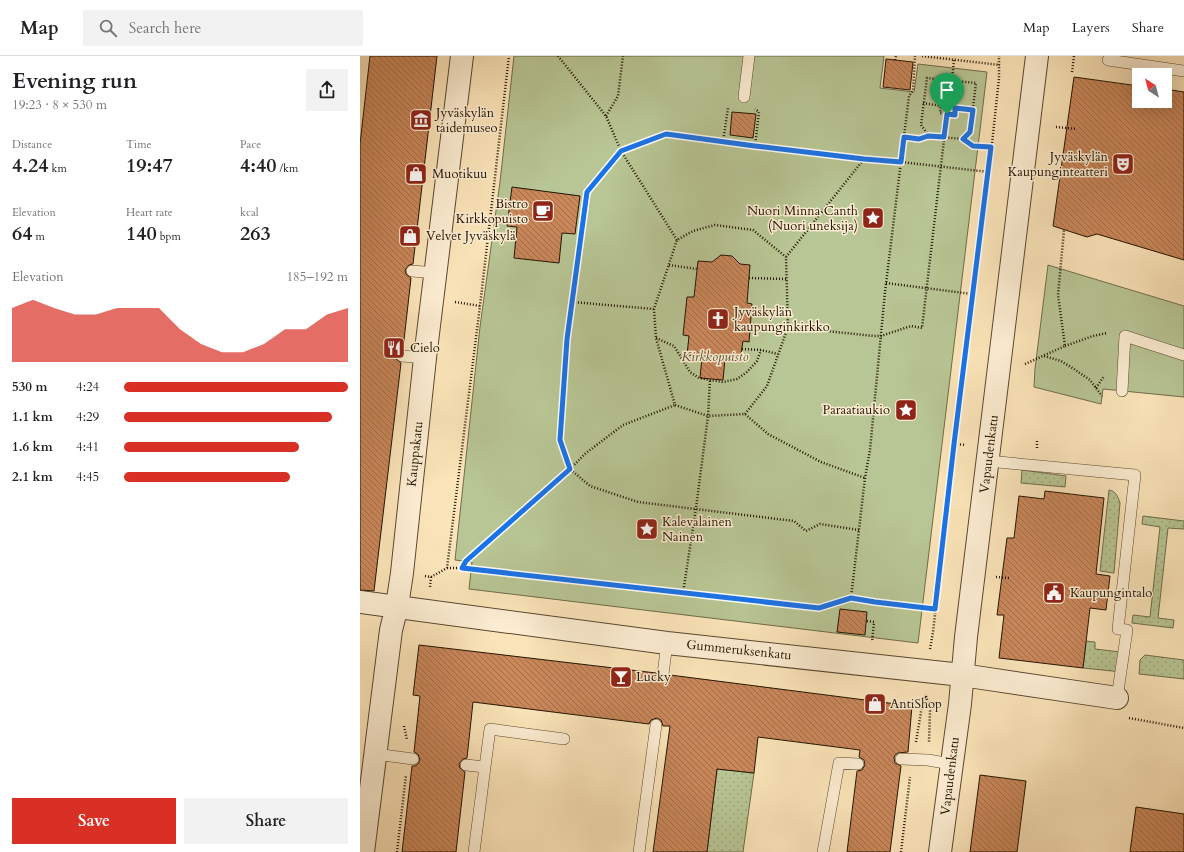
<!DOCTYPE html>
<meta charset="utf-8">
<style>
body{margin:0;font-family:Cardo,serif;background:#f2f2f2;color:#202124;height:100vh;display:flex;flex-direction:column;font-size:15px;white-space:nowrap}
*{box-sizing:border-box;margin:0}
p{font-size:13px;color:#757577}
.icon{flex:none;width:22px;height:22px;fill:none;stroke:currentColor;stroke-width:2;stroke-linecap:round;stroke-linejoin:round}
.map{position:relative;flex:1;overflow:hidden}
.sheet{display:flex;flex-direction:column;background:#fff;width:360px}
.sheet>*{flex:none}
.needle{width:26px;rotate:324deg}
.fabs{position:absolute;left:772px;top:12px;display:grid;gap:8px}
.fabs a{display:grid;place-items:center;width:40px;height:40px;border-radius:0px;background:#fff;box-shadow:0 4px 16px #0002;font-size:20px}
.pin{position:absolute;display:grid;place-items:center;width:34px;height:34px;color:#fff;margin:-41px -17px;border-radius:50% 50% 50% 0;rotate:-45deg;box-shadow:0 0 4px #0007}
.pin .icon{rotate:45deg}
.round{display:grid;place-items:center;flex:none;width:42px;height:42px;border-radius:0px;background:#f2f2f2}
.headline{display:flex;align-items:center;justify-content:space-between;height:68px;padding:0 12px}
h1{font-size:22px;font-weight:700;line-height:30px}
.stats{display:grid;grid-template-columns:repeat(3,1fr);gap:6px;height:68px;padding:4px 12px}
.stats div{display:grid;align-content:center}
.stats b{font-size:20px;font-weight:700}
.stats small{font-size:11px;font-weight:400}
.stats p{font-size:11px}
.chart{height:112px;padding:8px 12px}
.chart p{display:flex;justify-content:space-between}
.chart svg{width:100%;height:72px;margin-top:4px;fill:#d93025;opacity:.7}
.button{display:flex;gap:8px;margin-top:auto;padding:8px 12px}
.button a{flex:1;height:46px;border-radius:0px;background:#d93025;color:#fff;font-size:16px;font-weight:700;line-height:46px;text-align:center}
.button a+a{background:#f2f2f2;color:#202124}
ul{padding:0 12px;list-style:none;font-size:13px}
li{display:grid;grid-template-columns:64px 48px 1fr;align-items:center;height:30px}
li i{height:10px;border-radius:5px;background:#d93025}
header{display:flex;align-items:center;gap:24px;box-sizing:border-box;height:56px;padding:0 20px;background:#fff;border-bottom:1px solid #e0e0e0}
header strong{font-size:19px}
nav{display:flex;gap:22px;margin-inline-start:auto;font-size:14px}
.search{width:280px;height:36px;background:#f2f2f2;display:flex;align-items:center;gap:10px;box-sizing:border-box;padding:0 14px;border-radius:0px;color:#757577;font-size:15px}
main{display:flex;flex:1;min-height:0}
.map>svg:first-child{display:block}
</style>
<header>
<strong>Map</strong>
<div class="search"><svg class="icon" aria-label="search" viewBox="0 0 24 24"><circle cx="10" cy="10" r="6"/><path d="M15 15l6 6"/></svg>Search here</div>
<nav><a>Map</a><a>Layers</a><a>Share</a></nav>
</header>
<main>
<section class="sheet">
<div class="headline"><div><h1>Evening run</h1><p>19:23 · 8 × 530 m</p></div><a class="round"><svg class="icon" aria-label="share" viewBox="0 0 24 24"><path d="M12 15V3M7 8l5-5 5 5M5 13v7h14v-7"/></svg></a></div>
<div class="stats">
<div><p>Distance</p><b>4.24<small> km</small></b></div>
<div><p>Time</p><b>19:47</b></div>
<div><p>Pace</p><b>4:40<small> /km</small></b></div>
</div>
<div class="stats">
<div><p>Elevation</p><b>64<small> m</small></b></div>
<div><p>Heart rate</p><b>140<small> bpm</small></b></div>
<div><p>kcal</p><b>263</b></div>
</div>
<div class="chart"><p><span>Elevation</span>185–192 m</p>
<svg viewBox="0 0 160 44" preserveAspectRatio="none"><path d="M0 44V11L10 6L20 11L30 15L40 15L50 11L60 11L70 11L80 24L90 33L100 38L110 38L120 33L130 24L140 24L150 15L160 11V44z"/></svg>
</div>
<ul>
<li><b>530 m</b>4:24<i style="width:100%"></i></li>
<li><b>1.1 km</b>4:29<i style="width:93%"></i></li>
<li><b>1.6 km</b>4:41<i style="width:78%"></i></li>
<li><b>2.1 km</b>4:45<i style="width:74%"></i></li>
</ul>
<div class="button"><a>Save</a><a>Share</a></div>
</section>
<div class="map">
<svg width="824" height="796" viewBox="0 0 824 796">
<defs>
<pattern id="grass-dots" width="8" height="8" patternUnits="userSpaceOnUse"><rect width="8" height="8" fill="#b8c594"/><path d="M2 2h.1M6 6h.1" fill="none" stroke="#9ea87e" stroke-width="1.8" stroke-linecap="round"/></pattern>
<pattern id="building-back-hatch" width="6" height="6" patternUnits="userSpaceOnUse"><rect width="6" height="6" fill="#c9875a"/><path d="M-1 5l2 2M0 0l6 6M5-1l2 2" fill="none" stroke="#a36d48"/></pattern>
</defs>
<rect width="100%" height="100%" fill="#fbe4b9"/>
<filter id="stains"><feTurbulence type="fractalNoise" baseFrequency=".005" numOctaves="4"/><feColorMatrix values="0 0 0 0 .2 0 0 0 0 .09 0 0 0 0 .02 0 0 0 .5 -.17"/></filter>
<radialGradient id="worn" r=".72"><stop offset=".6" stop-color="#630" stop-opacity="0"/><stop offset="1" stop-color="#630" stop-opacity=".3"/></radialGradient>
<!-- grass -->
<path fill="url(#grass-dots)" stroke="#6e6c4b" d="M662 414 706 420 705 431 661 427Z
M749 434C756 435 758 441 760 447L754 517 740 515Z
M783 460 824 465V473L808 472 798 562 814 564 813 572 772 567 773 559 790 561 800 471 782 468Z
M726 585 735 586V593L760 596 762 616 723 612Z
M785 599 824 604V623L779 618 780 604Z
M357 713 394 717 383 796H347Z"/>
<!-- park -->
<path fill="#b8c594" stroke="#6e6c4b" d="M154 0H524L520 32 554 36 558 8 627 16 558 587 109 533 112 506 95 504 120 271 140 126Z
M688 209 824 250V341L743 333 741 348 674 331 675 313Z"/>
<!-- building -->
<path fill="url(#building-back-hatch)" stroke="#231302" d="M10 0H77L53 208 49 209 45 214 46 218 51 222 43 293 39 294 35 299 36 303 41 307 14 535 0 534V88Z
M526 3 553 6 550 34 523 31Z
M714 21 779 30V45H805V33L824 36V204L737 178 727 181 693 170Z
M372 56 396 58 393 82 370 79Z
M152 131 220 140 215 178 202 177 199 207 154 202 157 171 147 170Z
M361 199 372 200 380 208 390 209 387 247 392 248 389 286 383 285 380 304 365 303 363 324 340 322 342 301 327 299 329 280 323 279 327 241H334L338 205 352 206Z
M685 435 744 442 736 518 750 520 746 554 730 552 723 612 639 602 644 559H637L647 482H654L659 440 684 443Z
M480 553 507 556 505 579 477 576Z
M59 589 296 617 298 623 302 625 308 623 310 619 552 650 548 696 538 697 535 699 534 702 535 707 541 710 530 796H487L497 715 502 714 505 709 504 704 499 701 500 694 398 681 394 717 357 713 347 796H293L310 670H303L301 664 297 662 291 664 289 668 113 646 107 702 103 703 99 708 100 712 105 716 96 796H42L52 710H55L58 708 60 704 58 698 54 696 60 640 53 639Z
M620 719 666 725 657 796H610Z
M776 751 824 758V796H770Z"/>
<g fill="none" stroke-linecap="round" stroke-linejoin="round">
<!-- service casing -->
<g stroke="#594730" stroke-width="12">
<path id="service" d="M748 4 824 15
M384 41 389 0
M52 215 76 217
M42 300 65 302
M762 335 765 280 824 299
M628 405 775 419 758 573 767 574 757 642
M303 618 307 587
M15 698 53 703
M541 703 568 704 591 708
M106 709 125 711 114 796
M125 711 130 673 204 683
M279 796 296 669
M463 796 479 707 498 708"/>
</g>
<!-- minor casing -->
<g stroke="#594730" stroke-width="24">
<path id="minor" d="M0 546 307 587 602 619 757 642
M3 796 31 574 37 550 42 517 65 302 102 0
M580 796 600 648 606 581 677 0"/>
</g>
<!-- path -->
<path stroke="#231302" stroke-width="2.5" stroke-dasharray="1 2" stroke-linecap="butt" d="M198 0 246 60 261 95 317 184
M562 0 640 9
M535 4 536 0
M712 16 714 0
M582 43 596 45 595 59 580 57Z
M590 44 594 4
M563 47 581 50
M595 52 613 54
M246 60 258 40 263 0
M696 71 717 73
M544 81 559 83 568 80
M603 83 610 76 616 27 567 22 561 69 569 80 603 83 613 90 631 91
M363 86 368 52 369 51
M395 90 399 56 395 53
M426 201 504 103
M309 209 337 213
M389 222 426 223
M526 227 612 238
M95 246 120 250
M212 246 294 253
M428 271 514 280H521L551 270 562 272 587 58
M296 282 314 290 330 316 339 322 350 324 363 326 377 323 387 316 397 305 401 294
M705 290 733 280 747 277
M382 293 401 294 418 298
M684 300 701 305 714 313 730 324 742 340
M665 308 705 290 698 239 704 174
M736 332 744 320
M385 358 407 330 428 271 426 201 393 174 355 169 333 175 317 184 294 253 296 282 315 349 348 360 385 358 408 378 461 406 505 422
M594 388 606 389
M677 392V385
M499 474 460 468 446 475 434 465 278 446 230 430 210 413 200 384 207 283 227 136 261 95 306 78 395 90 504 103 541 106 629 116
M87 512H102L106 505 210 413 226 397 263 369 315 349
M102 512 459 552 491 542 575 553
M65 520 71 521 70 531
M71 521 87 512 120 250 149 0
M636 521 649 522
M323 537 336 452 348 360 350 323
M491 542 505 422 510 394 525 236 549 40 553 34 555 0
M507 565 514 566 512 586
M570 593 573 576 594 388 629 116 639 22V0
M566 640 570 655 569 686
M769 662 824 672
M44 670 47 684
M556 686 562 650 566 639
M37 796 46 719
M541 796 550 721"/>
<!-- service -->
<use href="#service" stroke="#fcedd2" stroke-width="11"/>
<!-- minor -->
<use href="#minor" stroke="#fcedd2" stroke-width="22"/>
</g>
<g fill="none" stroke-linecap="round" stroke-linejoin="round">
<!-- route casing -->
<g stroke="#fff" stroke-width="8">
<path id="route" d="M595 52 613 54 610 76 603 83 613 90 631 91 594 388 575 553 515 546 491 542 459 552 102 512 106 505 210 413 200 384 207 283 227 136 261 95 306 78 395 90 504 103 541 106 544 81 559 83 568 80 584 81 587 58 595 59Z"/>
</g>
<!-- route -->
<use href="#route" stroke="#1a73e8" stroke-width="5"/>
</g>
<!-- icons -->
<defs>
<g id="museum-square" transform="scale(1.15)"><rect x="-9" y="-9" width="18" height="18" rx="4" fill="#8f2418" stroke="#fcedd2"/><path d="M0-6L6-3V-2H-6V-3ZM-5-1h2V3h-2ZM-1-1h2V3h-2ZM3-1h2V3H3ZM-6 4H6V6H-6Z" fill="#fff"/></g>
<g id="theatre-square" transform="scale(1.15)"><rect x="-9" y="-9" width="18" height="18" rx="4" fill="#8f2418" stroke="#fcedd2"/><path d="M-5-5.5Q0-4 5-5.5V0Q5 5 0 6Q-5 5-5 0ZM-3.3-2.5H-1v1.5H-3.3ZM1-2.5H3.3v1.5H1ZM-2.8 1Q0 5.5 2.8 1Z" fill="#fff"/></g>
<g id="shop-square" transform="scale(1.15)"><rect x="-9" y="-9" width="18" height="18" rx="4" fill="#8f2418" stroke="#fcedd2"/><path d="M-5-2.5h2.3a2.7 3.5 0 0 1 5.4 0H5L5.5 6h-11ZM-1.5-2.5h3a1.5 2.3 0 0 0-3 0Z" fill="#fff"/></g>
<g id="cafe-square" transform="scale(1.15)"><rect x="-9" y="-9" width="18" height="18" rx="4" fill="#8f2418" stroke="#fcedd2"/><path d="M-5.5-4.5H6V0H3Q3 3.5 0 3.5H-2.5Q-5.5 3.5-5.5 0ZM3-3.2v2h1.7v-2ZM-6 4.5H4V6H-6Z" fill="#fff"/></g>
<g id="sight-square" transform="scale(1.15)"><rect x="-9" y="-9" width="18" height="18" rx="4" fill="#8f2418" stroke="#fcedd2"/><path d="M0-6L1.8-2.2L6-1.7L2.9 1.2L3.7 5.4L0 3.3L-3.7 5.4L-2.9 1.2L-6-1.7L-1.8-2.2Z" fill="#fff"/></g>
<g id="church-square" transform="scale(1.15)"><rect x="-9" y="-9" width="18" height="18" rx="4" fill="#8f2418" stroke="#fcedd2"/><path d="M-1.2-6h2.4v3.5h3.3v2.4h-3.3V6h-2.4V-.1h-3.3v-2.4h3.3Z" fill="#fff"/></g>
<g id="restaurant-square" transform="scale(1.15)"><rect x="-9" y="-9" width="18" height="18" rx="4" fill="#8f2418" stroke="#fcedd2"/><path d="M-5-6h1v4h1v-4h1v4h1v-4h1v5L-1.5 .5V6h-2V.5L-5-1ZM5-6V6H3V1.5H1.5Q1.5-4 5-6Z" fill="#fff"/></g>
<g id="civic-square" transform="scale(1.15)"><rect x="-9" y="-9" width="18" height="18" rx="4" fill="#8f2418" stroke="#fcedd2"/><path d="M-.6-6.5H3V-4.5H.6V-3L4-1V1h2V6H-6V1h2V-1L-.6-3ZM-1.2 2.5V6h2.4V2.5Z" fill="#fff"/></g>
<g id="bar-square" transform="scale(1.15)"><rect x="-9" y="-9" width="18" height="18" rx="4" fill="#8f2418" stroke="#fcedd2"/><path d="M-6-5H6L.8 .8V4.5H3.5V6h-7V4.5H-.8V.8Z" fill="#fff"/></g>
</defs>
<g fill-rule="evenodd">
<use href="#museum-square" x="61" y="64"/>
<use href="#theatre-square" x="763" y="108"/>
<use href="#shop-square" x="56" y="118"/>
<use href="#cafe-square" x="183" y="155"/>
<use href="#sight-square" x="513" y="162"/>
<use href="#shop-square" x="50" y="180"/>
<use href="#church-square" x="358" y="263"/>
<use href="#restaurant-square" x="34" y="292"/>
<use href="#sight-square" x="546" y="354"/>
<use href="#sight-square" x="287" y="473"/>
<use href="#civic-square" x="694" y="537"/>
<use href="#bar-square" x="261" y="621"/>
<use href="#shop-square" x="515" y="648"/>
</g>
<g text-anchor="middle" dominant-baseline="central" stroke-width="3" stroke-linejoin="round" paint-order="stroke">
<!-- poi labels -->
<g font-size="13" fill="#231302" stroke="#fcedd2" text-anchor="start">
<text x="76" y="57">Jyväskylän<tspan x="76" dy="15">taidemuseo</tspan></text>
<text x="748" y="101" text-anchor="end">Jyväskylän<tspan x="748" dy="15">Kaupunginteatteri</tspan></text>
<text x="72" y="118">Muotikuu</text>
<text x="168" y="148" text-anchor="end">Bistro<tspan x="168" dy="15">Kirkkopuisto</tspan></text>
<text x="498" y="155" text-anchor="end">Nuori Minna Canth<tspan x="498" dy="15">(Nuori uneksija)</tspan></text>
<text x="66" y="180">Velvet Jyväskylä</text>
<text x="374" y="256">Jyväskylän<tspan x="374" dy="15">kaupunginkirkko</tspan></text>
<text x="50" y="292">Cielo</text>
<text x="530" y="354" text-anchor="end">Paraatiaukio</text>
<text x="302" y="466">Kalevalainen<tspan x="302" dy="15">Nainen</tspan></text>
<text x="710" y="537">Kaupungintalo</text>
<text x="276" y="621">Lucky</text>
<text x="530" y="648">AntiShop</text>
</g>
<!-- park labels -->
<g font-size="13" font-style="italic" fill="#575135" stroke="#fcedd2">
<text x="355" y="301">Kirkkopuisto</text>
</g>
<!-- street labels -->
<g font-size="13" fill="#231302" stroke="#fcedd2">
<text transform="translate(55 398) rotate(-84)">Kauppakatu</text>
<text transform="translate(629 398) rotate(-83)">Vapaudenkatu</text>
<text transform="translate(379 594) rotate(6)">Gummeruksenkatu</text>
<text transform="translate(590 720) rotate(-83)">Vapaudenkatu</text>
</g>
</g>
<rect width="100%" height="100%" filter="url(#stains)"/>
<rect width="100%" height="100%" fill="url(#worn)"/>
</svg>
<div class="fabs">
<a><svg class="needle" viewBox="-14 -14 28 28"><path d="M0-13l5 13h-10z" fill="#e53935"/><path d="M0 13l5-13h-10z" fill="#757577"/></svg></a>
</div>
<div class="pin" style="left:587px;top:58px;background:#1e9e55"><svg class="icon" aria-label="arrive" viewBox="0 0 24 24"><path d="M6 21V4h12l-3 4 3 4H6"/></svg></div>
</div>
</main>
